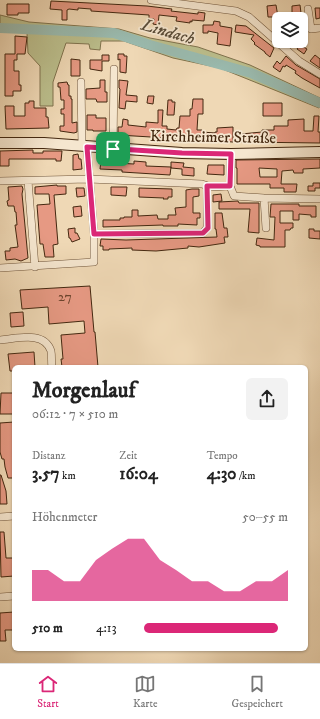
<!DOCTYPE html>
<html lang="de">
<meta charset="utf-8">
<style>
body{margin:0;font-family:"IM FELL DW Pica",serif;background:#f2f2f2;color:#222;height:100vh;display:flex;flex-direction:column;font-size:15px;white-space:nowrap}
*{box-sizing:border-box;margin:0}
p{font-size:13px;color:#767676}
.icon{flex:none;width:22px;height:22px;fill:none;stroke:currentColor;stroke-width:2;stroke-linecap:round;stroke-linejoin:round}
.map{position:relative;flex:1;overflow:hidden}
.side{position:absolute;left:12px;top:365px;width:296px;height:286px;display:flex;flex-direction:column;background:#fff;border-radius:6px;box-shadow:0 1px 3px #0004}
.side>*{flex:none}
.controls{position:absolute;left:272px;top:12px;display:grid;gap:8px}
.controls a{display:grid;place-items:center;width:36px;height:36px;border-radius:6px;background:#fff;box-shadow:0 1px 3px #0004;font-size:20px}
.pin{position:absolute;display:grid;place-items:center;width:34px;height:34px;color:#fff;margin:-17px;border-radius:8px;box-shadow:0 2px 6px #0006}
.round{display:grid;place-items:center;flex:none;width:42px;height:42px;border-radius:6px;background:#f2f2f2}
.overview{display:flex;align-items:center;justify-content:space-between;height:68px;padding:0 20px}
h1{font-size:22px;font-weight:700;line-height:30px}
.metrics{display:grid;grid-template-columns:repeat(3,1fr);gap:6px;height:68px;padding:4px 20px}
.metrics div{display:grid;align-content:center}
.metrics b{font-size:17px;font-weight:700}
.metrics small{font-size:11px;font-weight:400}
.metrics p{font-size:11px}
.chart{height:112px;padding:8px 20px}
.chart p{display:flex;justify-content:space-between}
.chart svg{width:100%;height:72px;margin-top:4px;fill:#db2777;opacity:.7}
ul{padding:0 20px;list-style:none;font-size:13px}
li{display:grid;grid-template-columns:64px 48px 1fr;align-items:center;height:30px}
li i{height:10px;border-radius:5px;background:#db2777}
.dock{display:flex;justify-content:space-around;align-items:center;height:56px;border-top:1px solid #e0e0e0;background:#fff;font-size:11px;color:#767676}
.dock a{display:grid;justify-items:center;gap:2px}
.dock .active{color:#db2777}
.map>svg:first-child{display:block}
</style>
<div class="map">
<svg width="320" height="663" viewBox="0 0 320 663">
<rect width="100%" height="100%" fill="#efd8b5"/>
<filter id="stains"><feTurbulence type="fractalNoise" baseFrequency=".005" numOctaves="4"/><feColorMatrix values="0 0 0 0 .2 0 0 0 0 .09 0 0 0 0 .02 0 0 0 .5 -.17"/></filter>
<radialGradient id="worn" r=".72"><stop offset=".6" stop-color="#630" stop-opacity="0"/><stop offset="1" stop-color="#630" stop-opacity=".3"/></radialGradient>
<!-- green -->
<path fill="#bbbe8c" stroke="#80734e" d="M0 15 29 22 119 29 150 38 198 47 250 65 320 98V107L319 108 220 68 173 58 124 41H101L100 50 90 49 89 44 66 43 53 82V106H40V66L28 53 27 33 0 31Z"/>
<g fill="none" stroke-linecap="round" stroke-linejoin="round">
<!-- river -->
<path stroke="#9abaae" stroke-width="10" d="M0 28 114 33 150 45 251 73 320 103"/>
</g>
<!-- building -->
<path fill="#e69983" stroke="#442810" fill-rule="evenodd" d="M51 1 147 6 172 9 171 11 198 14V12L205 13 204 21 192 20V22L190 21V23L176 21 177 17 159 15 158 25 153 24 154 19H149V15L91 11V9L78 8V10L69 9 67 10V20H62V10L50 9Z
M7 4H29V13H18V15H7Z
M276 5 278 17H268L267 6Z
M300 5 301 13 292 14V6Z
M315 8H320V18L316 19Z
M214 21 220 22V26L232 28 230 46 217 44 218 33 208 31V33H203V25H213Z
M236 25 246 26 274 48 270 57 265 53V52L254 44 255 43 251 39 254 35 235 32Z
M15 36 27 37 25 54H17V60H14V71H19V85H21V91H13V96H5V54H15Z
M300 45 307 49 304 54 297 49Z
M118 54H124V56H127L126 73 120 72V59L118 60Z
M102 55H109V61H102V71L90 69V60H102Z
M315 55 320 59V68L310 61Z
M286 56 296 65 320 79V88L302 78 295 73 296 71 286 65 285 67 283 66 280 72 273 67 277 61 280 64Z
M71 59 80 60V76H71Z
M100 80H105V92H107V102H97L96 99H86V89L100 88Z
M119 80 128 81 126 95 137 96V102L126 101 125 109 119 108 120 89 119 88Z
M67 82 68 85H69V96H71V99H72V123L77 122V132L74 133 60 131V126H64V114H61V109H64V100H61L60 87H58V83Z
M148 96H154L153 104 147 103Z
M193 99H203V114H198L197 130H202V132L215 133V132H217V128L233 127V142L118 135V127H122L123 119 128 120V125L146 127V122L158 123V110H163L162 126H167V129L176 130 177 128H179L180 116H190V109H192Z
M168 100H172V102H175L174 115H167Z
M29 101H34V108H46V117H48L49 128 6 129 5 106H14V116H25V103H29Z
M263 103H282V116H263Z
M87 115H96V118H106V131H93V130H87Z
M314 116H319L318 132H320V143L241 142V134L262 132V130H274V126H288V120L304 119V131H313Z
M33 150V153H43V151H62L61 161H56V159H9V166H0V151Z
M78 154 79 159H81L82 169 73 170V155Z
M320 159V168L303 169V173H294L293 170 282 171 281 184H297L296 192H284V188H270V184H237V168H236V160ZM259 168 277 169V177H260Z
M101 160 116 161V163L134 164V161L146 162V166L171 167 170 175 122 172V170L100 169Z
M171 162 184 163 183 167 194 168V176L182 175V169L171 168Z
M208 165H224V175L207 174Z
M313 183H320V188H315V191H308V186H313Z
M57 185V186H66V194L54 195 58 244 53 245 54 257H45L43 244H40L37 205 50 204 49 194H35V187Z
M22 186 23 189 22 194 28 258 21 261 15 259 6 260 5 251H10V248L18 247 15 225H17L16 212H15L14 206H8L7 201 9 200 8 187Z
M111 187H127L126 196 111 195Z
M76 188H84L85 196 77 197Z
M139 188 172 189V197H168V199H163L164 198 139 197Z
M192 189H199V196L193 197V213H200V218H197V225L178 224V226H163V225L103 227V220H120V218H124V217H132V210H138V216L157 215 158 219H168V215H176L175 208 186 207V190Z
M221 194 222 201 213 202V195Z
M238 201 239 203H259V233L248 232 250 209H219V202Z
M271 204H299V206H316V217H311V215L299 214V220H293V211H280V223H293V228H291L290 230H285V247H260V246L256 245 257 238 274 240 275 217H270Z
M81 206 82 216 74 217 73 207Z
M215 213H222L224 228H227L228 237H224L225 243 199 247 188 246V248L156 251 132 250V248L109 249V250H103V246H100L101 239 126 240 217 237 216 229H215Z
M75 228V233H77L80 239 72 242 70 238H69L68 229Z
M309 229H314V231H320V239L309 238Z
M90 286 94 332H95L98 367H62L61 359H63L61 335 85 333 84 321 49 324 48 307 22 309 20 290Z
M23 312 24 326 11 327 10 313Z
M34 352 35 367H14V371H10L8 354Z
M1 393H14V414H0Z
M14 422V478H8L5 467 4 459H2L0 452V423Z
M0 475H1L6 491 7 504H0Z
M0 532H4L6 558H14V576L1 577Z
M14 612V630H5L6 641H0V613Z"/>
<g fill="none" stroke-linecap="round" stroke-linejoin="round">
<!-- minor casing -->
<g stroke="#6f5439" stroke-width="8">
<path id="minor" d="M151 0 236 11 249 17 299 61 320 74
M308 9 311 29 320 28
M81 82 82 146
M113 149 114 69
M0 181 89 179 202 184 211 187 230 186 234 196 264 198 320 199
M28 181 35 267
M230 186 231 154
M264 198 266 228
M94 234 203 233 207 228V186
M0 268 94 262V234L87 147
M0 340C16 339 44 330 51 351 52 356 51 362 52 367
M0 517 14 516
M0 597 14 596"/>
</g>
<!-- secondary casing -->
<g stroke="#442810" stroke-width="12">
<path id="secondary" d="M0 143H44L182 153 231 154 320 152"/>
</g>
<!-- minor -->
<use href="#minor" stroke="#f5e6cf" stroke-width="7"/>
<!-- secondary -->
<use href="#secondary" stroke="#f5e6cf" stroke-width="10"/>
</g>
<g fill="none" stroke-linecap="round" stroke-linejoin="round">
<!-- route casing -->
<g stroke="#fff" stroke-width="8">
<path id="route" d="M87 147 182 153 231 154 230 186H207L208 228 203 233 94 234Z"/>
</g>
<!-- route -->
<use href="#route" stroke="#db2777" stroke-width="5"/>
</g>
<g text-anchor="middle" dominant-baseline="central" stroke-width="3.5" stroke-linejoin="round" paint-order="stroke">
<!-- number labels -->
<g font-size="14" fill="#6c442d">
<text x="65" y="297">27</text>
</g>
<!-- street labels -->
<g font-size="16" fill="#442810" stroke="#f5e6cf">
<text transform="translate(213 137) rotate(1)">Kirchheimer Straße</text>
</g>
<!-- water labels -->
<g font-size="17" font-style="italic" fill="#5a4c38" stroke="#f5e6cf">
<text transform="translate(168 32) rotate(16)">Lindach</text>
</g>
</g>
<rect width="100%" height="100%" filter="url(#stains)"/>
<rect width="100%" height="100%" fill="url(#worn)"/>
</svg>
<div class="controls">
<a><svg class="icon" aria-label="layers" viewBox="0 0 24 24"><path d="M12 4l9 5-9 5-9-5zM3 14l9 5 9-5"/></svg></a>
</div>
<div class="pin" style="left:113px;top:149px;background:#1e9e55"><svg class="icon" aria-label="arrive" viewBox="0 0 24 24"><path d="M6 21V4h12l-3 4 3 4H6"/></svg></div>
<section class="side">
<div class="overview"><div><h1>Morgenlauf</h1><p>06:12 · 7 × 510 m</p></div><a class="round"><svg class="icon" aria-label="share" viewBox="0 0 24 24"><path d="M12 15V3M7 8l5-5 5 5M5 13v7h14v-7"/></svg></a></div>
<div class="metrics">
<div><p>Distanz</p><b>3.57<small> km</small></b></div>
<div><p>Zeit</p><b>16:04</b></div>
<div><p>Tempo</p><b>4:30<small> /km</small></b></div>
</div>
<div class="chart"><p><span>Höhenmeter</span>50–55 m</p>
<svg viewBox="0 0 160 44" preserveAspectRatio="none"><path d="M0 44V25L10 25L20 32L30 32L40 19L50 12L60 6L70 6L80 19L90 25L100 32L110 32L120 38L130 38L140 32L150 32L160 25V44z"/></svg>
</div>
<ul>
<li><b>510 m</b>4:13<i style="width:93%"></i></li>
</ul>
</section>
</div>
<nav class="dock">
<a class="active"><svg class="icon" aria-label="home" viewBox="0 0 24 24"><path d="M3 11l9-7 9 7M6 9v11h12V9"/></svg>Start</a>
<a><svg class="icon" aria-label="map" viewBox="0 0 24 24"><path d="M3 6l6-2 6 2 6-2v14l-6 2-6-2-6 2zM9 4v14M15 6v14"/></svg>Karte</a>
<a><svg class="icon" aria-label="saved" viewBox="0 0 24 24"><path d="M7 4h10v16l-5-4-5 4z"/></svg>Gespeichert</a>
</nav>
